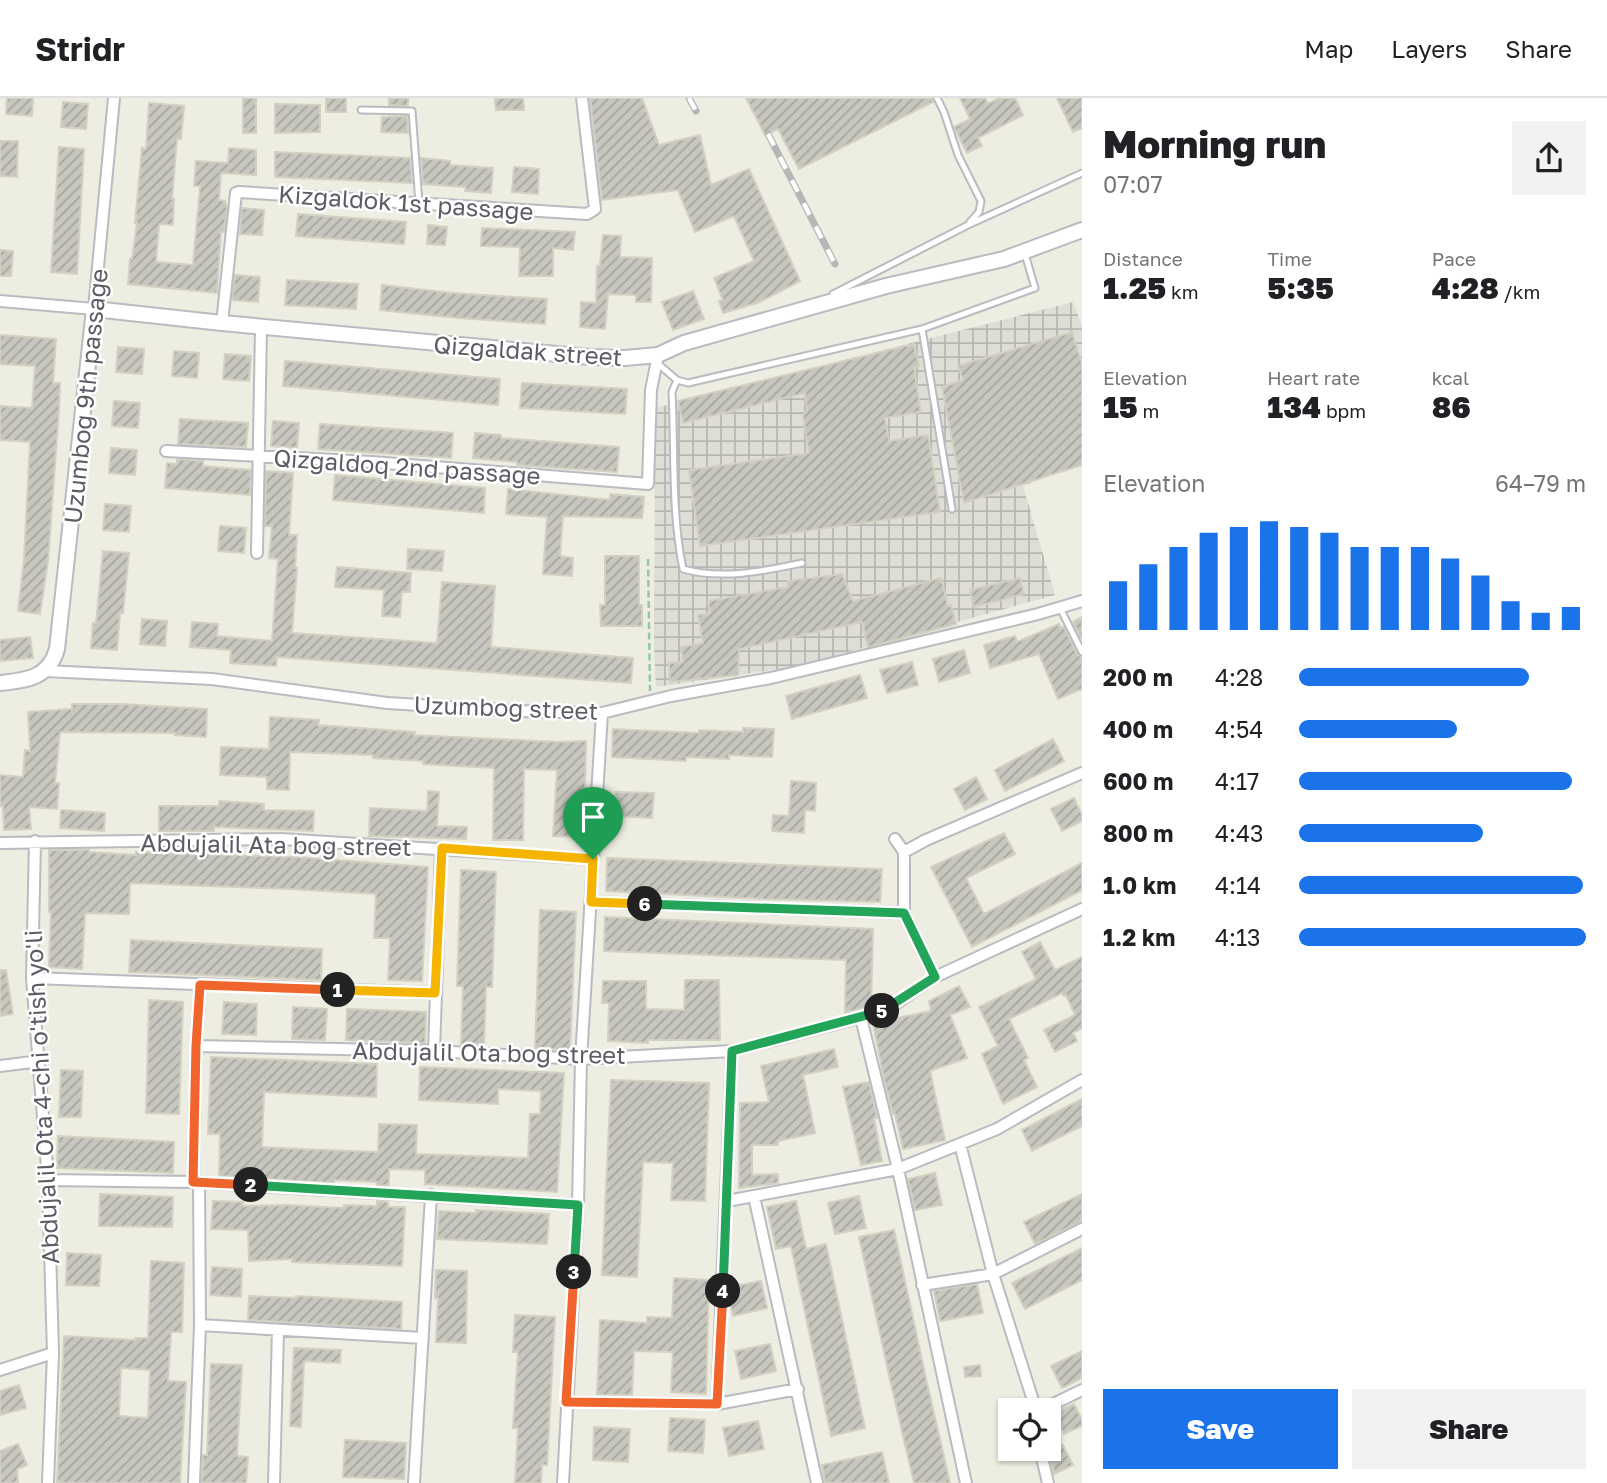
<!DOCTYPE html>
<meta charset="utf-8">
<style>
body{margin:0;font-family:"Golos Text",sans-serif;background:#f2f2f2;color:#202124;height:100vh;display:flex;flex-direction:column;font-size:26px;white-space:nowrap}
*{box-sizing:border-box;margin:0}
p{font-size:23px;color:#757577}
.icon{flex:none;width:38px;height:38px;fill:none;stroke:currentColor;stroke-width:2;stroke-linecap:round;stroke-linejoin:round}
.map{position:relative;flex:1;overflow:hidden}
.panel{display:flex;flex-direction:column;background:#fff;width:525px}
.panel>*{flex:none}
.controls{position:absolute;left:998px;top:1300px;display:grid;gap:14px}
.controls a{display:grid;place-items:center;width:63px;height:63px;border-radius:0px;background:#fff;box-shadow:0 2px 5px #0004;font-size:35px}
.pin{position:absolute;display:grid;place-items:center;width:60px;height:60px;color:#fff;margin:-72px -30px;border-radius:50% 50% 50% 0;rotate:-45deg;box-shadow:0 0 7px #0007}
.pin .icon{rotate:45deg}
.km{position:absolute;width:35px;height:35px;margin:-18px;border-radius:50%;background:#222;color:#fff;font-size:19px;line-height:35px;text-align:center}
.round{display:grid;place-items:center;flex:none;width:74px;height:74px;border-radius:0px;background:#f2f2f2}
.headline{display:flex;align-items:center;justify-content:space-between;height:119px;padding:0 21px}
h1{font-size:38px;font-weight:800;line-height:52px}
.figures{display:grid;grid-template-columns:repeat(3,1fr);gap:10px;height:119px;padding:7px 21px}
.figures div{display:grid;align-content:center}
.figures b{font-size:30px;font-weight:800}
.figures small{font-size:19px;font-weight:400}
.figures p{font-size:19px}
.chart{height:196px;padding:14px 21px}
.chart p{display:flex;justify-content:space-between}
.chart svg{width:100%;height:126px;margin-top:7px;stroke:#1a73e8;stroke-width:6}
.primary-button{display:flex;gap:14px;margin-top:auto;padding:14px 21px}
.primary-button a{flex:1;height:80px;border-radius:0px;background:#1a73e8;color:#fff;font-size:28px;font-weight:800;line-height:80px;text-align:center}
.primary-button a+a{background:#f2f2f2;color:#202124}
ul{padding:0 21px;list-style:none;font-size:23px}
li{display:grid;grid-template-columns:112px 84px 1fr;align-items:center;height:52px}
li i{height:18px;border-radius:9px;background:#1a73e8}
header{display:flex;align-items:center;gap:42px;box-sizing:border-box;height:98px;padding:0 35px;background:#fff;border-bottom:2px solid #e0e0e0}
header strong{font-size:33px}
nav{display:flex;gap:38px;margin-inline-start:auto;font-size:24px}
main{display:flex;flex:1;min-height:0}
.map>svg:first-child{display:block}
</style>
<header>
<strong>Stridr</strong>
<nav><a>Map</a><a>Layers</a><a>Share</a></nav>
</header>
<main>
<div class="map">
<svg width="1082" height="1385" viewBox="0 0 1082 1385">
<defs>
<pattern id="industrial-grid" width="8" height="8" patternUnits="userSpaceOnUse" patternTransform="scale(1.75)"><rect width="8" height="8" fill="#deded6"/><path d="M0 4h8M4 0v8" fill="none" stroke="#b7b7b1"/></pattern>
<pattern id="building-hatch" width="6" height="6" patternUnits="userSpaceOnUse" patternTransform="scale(1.75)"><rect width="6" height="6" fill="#c8c7bf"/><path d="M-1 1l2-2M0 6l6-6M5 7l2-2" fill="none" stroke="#a5a59f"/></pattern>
</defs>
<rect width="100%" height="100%" fill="#eeede2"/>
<!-- industrial -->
<path fill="url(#industrial-grid)" d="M1073 204 1082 228V364L1023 388 1055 497 794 569 656 589 654 550 655 310Z"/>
<!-- building -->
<path fill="url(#building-hatch)" stroke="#d2d0c0" stroke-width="2" fill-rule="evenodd" d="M7 0H33L32 18 6 16Z
M243 0H256V35H243Z
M326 0H346V14H326Z
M389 0H408V8L389 7Z
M495 0H523L524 12H496Z
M590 0H642L659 47 700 37 711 87 749 71 800 183 760 204 723 215 719 203 723 202 714 180 754 163 734 118 695 134 678 92 602 102Z
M746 0H932L933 4 799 71 778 31 765 37Z
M960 0H985L988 6 999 0H1015L1023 17 978 40 982 48 967 55 954 29 970 21Z
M1057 0H1082V30L1073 34Z
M63 4 88 6 86 31 61 29Z
M149 5 184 8 181 41H177L172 101H174L173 127 159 126 156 164 193 167 200 88H194L196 63 228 65 229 50 256 52V77L221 75 219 102 225 103 227 109 224 134H221L217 195 128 186 130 161H132L137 125H135L142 50 146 51Z
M275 6 320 7V34L275 35Z
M407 18 408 35 381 34 382 19Z
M0 43H18L17 79 0 78Z
M59 49 84 51 77 176 51 174Z
M275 54 410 60 412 85 275 79Z
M421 60 450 63V67L493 70 491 95 465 93 466 89 423 86Z
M514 69 539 71 538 96 512 94Z
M242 110 264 112 262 137 240 136Z
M298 116 406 124 404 146 296 138Z
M428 127 447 129 445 147 427 146Z
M482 130 575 134 573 152 553 150V178H519L520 149 481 148Z
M603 137 621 138 620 159 652 160 651 204H636V197L608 196 605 231 580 229 581 204 596 205 597 168H600Z
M0 152 13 153 11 178H0Z
M235 177 260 179 258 204 232 202Z
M287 182 358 186 356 211 285 207Z
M382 187 452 195 547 201 545 226 459 220 380 212Z
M693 193 704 221 673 232 662 204Z
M1072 234 1082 265V367L964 405 942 289 963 282 958 268Z
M0 237 56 241 53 285H60L59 312 48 463 40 516 18 513 24 461 30 344 0 342V308L32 310 35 268 0 266Z
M914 246 919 268 914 269 921 314 885 320 889 343 928 337 940 414 700 448 689 372 809 355 803 318 807 312 805 295 683 325 678 303Z
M118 249 144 251 142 276 116 274Z
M174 253 199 255 197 280 172 278Z
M225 256 251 258 249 283 223 281Z
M285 263 500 281 498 307 283 288Z
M522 285 627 291 625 316 520 310Z
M114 303 140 305 138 330 112 328Z
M180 321 248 325 246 349 178 346Z
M273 323 299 325 297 350 271 348Z
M320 326 453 335 451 360 318 351Z
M475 335 501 337V340L619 349 617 374 517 367V364L473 360Z
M111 350 137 352 135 377 109 375Z
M177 361 203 363V368L251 372 250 397 165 390 167 365 177 366Z
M266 373 293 375 289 437H297L295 470H297L292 535 437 545 442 484 495 488 491 549 633 560 631 585 277 559 276 568 230 565 231 552 190 549 192 524 218 526 217 538 272 543 278 461 269 460 272 428H265Z
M335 377 485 390 484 415 333 402Z
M508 391 610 402V396L644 399 642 420 563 418 560 458 573 460 572 478 543 476 547 419 506 416Z
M105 406 131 408 129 434 103 432Z
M220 428 246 430 244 455 218 453Z
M408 451 444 453 442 473 407 471Z
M103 453 129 455 123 515H120L117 552 91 550 93 525H96Z
M605 458H639V507H642V528H601L600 507H605Z
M337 469 411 475 410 494H402L400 519 382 518 384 492 335 489Z
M842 476 853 503 941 480 948 508 951 507 956 526 868 549 862 524 739 551 738 577 670 584 669 565 683 564 681 549 703 545 698 517 710 515 708 503 788 489 787 483Z
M1020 480 1024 496 974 509 970 492Z
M1082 519V542L1073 524Z
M142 521 167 523 165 548 140 546Z
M1059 526 1061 530 1064 529 1077 556 1082 559V591L1058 601 1039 556 990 570 984 547 1015 538 1017 544Z
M30 539 33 560 0 563V542Z
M964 552 970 575 939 584 933 561Z
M912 564 918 587 887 595 880 572Z
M860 577 867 600 792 621 786 598Z
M72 606H121L207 611 206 639 175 637V635L60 634 55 685H59L57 711 29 709 31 731 4 732 3 708H0V677L23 679 25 652 30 653 28 614 72 611Z
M270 619 319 622 318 627 415 634 414 637 558 644 586 643 584 739 553 738 557 672 524 671 523 742H493L494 670 423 666V663L373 660V657L290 654 289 692 267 691V679L220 677 221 649 269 651Z
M743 630 774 631 772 659 729 657V661L686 659V663L612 659 613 631 699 635V632L743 634Z
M1053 641 1064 663 1005 693 995 672Z
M976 679 987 701 965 712 954 691Z
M791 683 816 685 815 713 805 712 804 735 772 733 773 717 789 718Z
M428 693 439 694 437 728 467 729 466 741 369 738 370 710 427 713Z
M616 694 654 695 652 720 614 718Z
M1074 700 1082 717V723L1062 733 1051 711Z
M219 703 264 706V712L314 713 313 733 214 729V733H159V708H219Z
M61 712 105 715 104 733 60 730Z
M1004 735 1015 756 966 780 984 816 1082 765V792L972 849 931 769Z
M49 752H89V754L136 757V754L296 759 428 769 422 883 388 882 390 840H374L376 796 290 791 130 785 129 816 85 815 82 871 49 869 51 814H49Z
M607 760 882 771 880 804 764 801 606 793Z
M461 772 496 774 492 889H486L484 948 461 947 463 888H457Z
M540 812 576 814 570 952 535 950Z
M605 819 873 831 871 908 845 915 846 862 604 853Z
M131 842 322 851 321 882 129 874Z
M1040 844 1055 872 1082 859V930L1073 935 1077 943 1055 954 1044 932 1075 917 1066 897 1064 898 1062 895 1009 921 1028 960 1024 962 1037 989 1003 1006 982 956 998 948 979 909 1036 881 1022 854Z
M0 872H6L13 916 0 918Z
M685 882H719L720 942H648V945L608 943 609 905H602L603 883H646V911L684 912Z
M959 888 970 909 950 917 967 960 930 973 945 1042 903 1051 895 1016H893L884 981 873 925 931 913 929 903Z
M149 902 183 904 179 1016 146 1015Z
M224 904 257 906 256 937 222 936Z
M293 909 327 911 325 942 292 941Z
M347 911 426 914 425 945 346 942Z
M834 951 838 969 803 977 815 1035 778 1043V1047H752V1077L778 1076V1085L739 1090 740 1005 769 1004 761 968Z
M211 959 377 966 376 999 264 994 262 1049 300 1051 378 1054 379 1026 417 1027 416 1056 528 1060 530 1016H540L541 993 498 991V1006L419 1002 420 969 564 975 557 1094 425 1086V1072L389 1071V1088L377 1087V1084L334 1082V1085L219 1078 220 1036H208Z
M61 972 83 973 81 1019H59Z
M611 982 709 985 705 1103 671 1102 673 1065 643 1064 637 1179 602 1177Z
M869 984 877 1020H874L882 1063 861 1067 843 989Z
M1082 1001V1028L1032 1053 1022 1032Z
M58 1038 174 1044 173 1075 57 1070Z
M935 1075 942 1107 915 1112 908 1081Z
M100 1096 173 1099 172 1129 99 1128Z
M1082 1096V1123L1035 1146 1024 1124Z
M859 1098 866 1130 835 1136 828 1105Z
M213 1103 243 1104V1108L287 1107 344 1110V1107L377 1108V1103L388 1104V1109H405L402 1168 292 1164V1161L249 1163 248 1132 211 1131Z
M796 1103 806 1151 826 1146 865 1330 831 1338 791 1148 776 1151 767 1109Z
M476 1112 549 1116 547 1146 437 1141 439 1113 476 1115Z
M894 1132 927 1285 950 1385H914L890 1282 859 1139Z
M1082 1150V1182L1025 1211 1012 1185Z
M67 1155 101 1157 99 1188 66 1187Z
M151 1163 184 1165 182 1234H171L168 1283 186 1284 180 1385H57L64 1238 135 1242V1240H148ZM121 1270 150 1272 148 1320 119 1318Z
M212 1169 242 1171 241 1199 210 1197Z
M436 1172 467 1173 466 1245 436 1244 438 1200H435Z
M674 1180 709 1182 706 1296 671 1294 673 1254 634 1253 632 1297H597L600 1222 647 1225V1219L672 1220Z
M761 1183 767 1210 733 1218 729 1201 730 1189Z
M977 1186 983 1215 940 1223 934 1193Z
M249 1198 296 1200V1198L402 1204 401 1231 248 1222Z
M515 1217 555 1219 547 1367H542L541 1385H515L518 1330H513L518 1254H513Z
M770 1246 776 1273 741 1281 735 1253Z
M294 1250 341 1252 340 1265 304 1263 301 1329 290 1328Z
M1082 1253V1280L1062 1290 1051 1268Z
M211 1266 242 1267 237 1358 248 1359 246 1385H202L203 1357H207Z
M980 1267 981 1278 965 1279 964 1269Z
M19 1287 26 1310 0 1317V1293Z
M1074 1306 1082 1322V1328L1064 1336 1054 1315Z
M670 1320 705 1322 703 1355 668 1353Z
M758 1323 764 1351 729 1358 723 1330Z
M594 1329 630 1331 628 1364 593 1362Z
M345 1342 406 1345 404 1381 343 1379Z
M18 1346 27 1367 17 1371 18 1385H0V1353Z
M1063 1347 1073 1367 1054 1376 1049 1353Z
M882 1354 889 1385H825L822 1367Z"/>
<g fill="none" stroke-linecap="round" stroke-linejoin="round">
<!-- service casing -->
<g stroke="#babbc1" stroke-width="9">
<path id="service" d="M937 0 944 14 958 57 981 103 979 114 970 124
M361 12 412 13 419 105
M833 196 968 127 1082 75
M922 231 952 411
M657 265 677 282 688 285 922 231 1035 190 1025 156
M677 282 672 294C675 353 671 413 683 471 722 482 764 473 802 465
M1060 510 1082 554"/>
</g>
<!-- minor casing -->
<g stroke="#babbc1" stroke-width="14">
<path id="minor" d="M0 203 94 211 114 0
M222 225 236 95 239 94 587 116 595 111 582 0
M166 353 372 364 648 386 651 292 658 257
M257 455 261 229
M45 573 212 581 387 605 519 613 602 615 671 598 771 580 1038 516 1082 503
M895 741 904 754V815L935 879
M35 743 32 880 48 1082 53 1255 48 1385
M0 745 281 741 593 761
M904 754 926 742 1082 675
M591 804 904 815
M32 880 435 895
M861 920 898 1071 966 1385
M196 948 434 953 581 961 732 953 885 913 935 879 1082 811
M434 953 441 750
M0 968 40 963
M960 1046 993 1176 1036 1312
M48 1082 193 1084 578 1107
M193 1084 196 948 200 887
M754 1098 817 1385
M727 1103 898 1071 997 1031 1082 982
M922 1187 993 1176 1082 1131
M200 1227 423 1240
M0 1272 53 1255
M566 1304 717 1306 798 1291
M717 1306 732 953
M1041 1312 1082 1292
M1040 1351 1048 1385
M194 1385 200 1227 199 1085
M274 1385 278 1232
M414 1385 431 1097
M563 1385 578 1107 581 961 602 615"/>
</g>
<!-- tertiary casing -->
<g stroke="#babbc1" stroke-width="18">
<path id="tertiary" d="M0 585C27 582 49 580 57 551L94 211 222 225 590 259 625 260 658 257 684 245 886 188 1004 161 1082 132"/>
</g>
<!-- path -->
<path stroke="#96c7ac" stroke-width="2.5" stroke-dasharray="7 3.5" stroke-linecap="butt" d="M648 461 650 593"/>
<!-- service -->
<use href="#service" stroke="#fff" stroke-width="5"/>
<!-- minor -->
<use href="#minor" stroke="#fff" stroke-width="10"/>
<!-- tertiary -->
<use href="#tertiary" stroke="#fff" stroke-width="14"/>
<!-- rail casing -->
<g stroke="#b5b6b6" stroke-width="7">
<path id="rail" d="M689 0 696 13
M768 36 835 166"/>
</g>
<!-- rail -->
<use href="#rail" stroke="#fff" stroke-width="4.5" stroke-dasharray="13" stroke-linecap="butt"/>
</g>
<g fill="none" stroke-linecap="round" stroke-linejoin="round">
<!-- split-1 casing -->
<g stroke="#fff" stroke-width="14">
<path id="split-1" d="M338 892 435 895 442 750 593 761"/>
</g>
<!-- split-2 casing -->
<g stroke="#fff" stroke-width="14">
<path id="split-2" d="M251 1087 193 1084 196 948 200 887 338 892"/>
</g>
<!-- split-3 casing -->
<g stroke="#fff" stroke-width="14">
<path id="split-3" d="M251 1087 578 1107 574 1174"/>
</g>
<!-- split-4 casing -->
<g stroke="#fff" stroke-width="14">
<path id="split-4" d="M574 1174 566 1304 717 1306 723 1193"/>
</g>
<!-- split-5 casing -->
<g stroke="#fff" stroke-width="14">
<path id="split-5" d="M723 1193 732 953 882 913"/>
</g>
<!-- split-6 casing -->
<g stroke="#fff" stroke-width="14">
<path id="split-6" d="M645 806 904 815 935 879 882 913"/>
</g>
<!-- split-7 casing -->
<g stroke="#fff" stroke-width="14">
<path id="split-7" d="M593 761 591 804 645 806"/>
</g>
<!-- split-1 -->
<use href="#split-1" stroke="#f5b400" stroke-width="9"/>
<!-- split-2 -->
<use href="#split-2" stroke="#f0652b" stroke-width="9"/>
<!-- split-3 -->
<use href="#split-3" stroke="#22a559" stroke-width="9"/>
<!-- split-4 -->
<use href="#split-4" stroke="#f0652b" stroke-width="9"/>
<!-- split-5 -->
<use href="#split-5" stroke="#22a559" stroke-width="9"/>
<!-- split-6 -->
<use href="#split-6" stroke="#22a559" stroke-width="9"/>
<!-- split-7 -->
<use href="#split-7" stroke="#f5b400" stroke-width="9"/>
</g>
<g text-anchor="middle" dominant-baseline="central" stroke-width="5" stroke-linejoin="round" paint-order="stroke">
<!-- street labels -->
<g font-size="24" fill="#5a5d63" stroke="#fff">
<text transform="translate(406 104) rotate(4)">Kizgaldok 1st passage</text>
<text transform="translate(528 252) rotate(4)">Qizgaldak street</text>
<text transform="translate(85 298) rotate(-84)">Uzumbog 9th passage</text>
<text transform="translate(407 368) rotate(4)">Qizgaldoq 2nd passage</text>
<text transform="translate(506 609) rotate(2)">Uzumbog street</text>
<text transform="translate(276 746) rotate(1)">Abdujalil Ata bog street</text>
<text transform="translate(489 954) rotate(1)">Abdujalil Ota bog street</text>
<text transform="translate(41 999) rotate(-93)">Abdujalil Ota 4-chi o'tish yo'li</text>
</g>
</g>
</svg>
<div class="controls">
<a><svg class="icon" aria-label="locate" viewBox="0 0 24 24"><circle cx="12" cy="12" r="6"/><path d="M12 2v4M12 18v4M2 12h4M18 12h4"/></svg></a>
</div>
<div class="pin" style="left:593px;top:761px;background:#1e9e55"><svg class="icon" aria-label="arrive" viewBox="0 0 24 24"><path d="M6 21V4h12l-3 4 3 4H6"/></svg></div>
<b class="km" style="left:338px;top:892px">1</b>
<b class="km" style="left:251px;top:1087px">2</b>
<b class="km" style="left:574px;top:1174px">3</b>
<b class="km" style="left:723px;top:1193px">4</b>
<b class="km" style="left:882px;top:913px">5</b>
<b class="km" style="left:645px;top:806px">6</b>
</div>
<section class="panel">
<div class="headline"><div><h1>Morning run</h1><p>07:07</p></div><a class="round"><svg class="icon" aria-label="share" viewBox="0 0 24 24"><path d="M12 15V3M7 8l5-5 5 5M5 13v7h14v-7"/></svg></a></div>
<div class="figures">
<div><p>Distance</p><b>1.25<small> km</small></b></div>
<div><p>Time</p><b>5:35</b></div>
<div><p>Pace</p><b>4:28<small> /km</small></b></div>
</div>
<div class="figures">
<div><p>Elevation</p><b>15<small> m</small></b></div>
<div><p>Heart rate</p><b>134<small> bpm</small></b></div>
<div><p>kcal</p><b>86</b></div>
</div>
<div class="chart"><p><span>Elevation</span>64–79 m</p>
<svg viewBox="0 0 160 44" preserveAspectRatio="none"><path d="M5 44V27M15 44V21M25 44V15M35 44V10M45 44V8M55 44V6M65 44V8M75 44V10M85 44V15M95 44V15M105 44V15M115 44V19M125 44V25M135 44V34M145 44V38M155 44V36"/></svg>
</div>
<ul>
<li><b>200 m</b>4:28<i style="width:80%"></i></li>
<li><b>400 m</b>4:54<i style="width:55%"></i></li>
<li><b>600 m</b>4:17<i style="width:95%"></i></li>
<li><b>800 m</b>4:43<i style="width:64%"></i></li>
<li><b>1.0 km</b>4:14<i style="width:99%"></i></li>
<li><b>1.2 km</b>4:13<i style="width:100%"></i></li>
</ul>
<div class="primary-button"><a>Save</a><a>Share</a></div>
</section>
</main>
